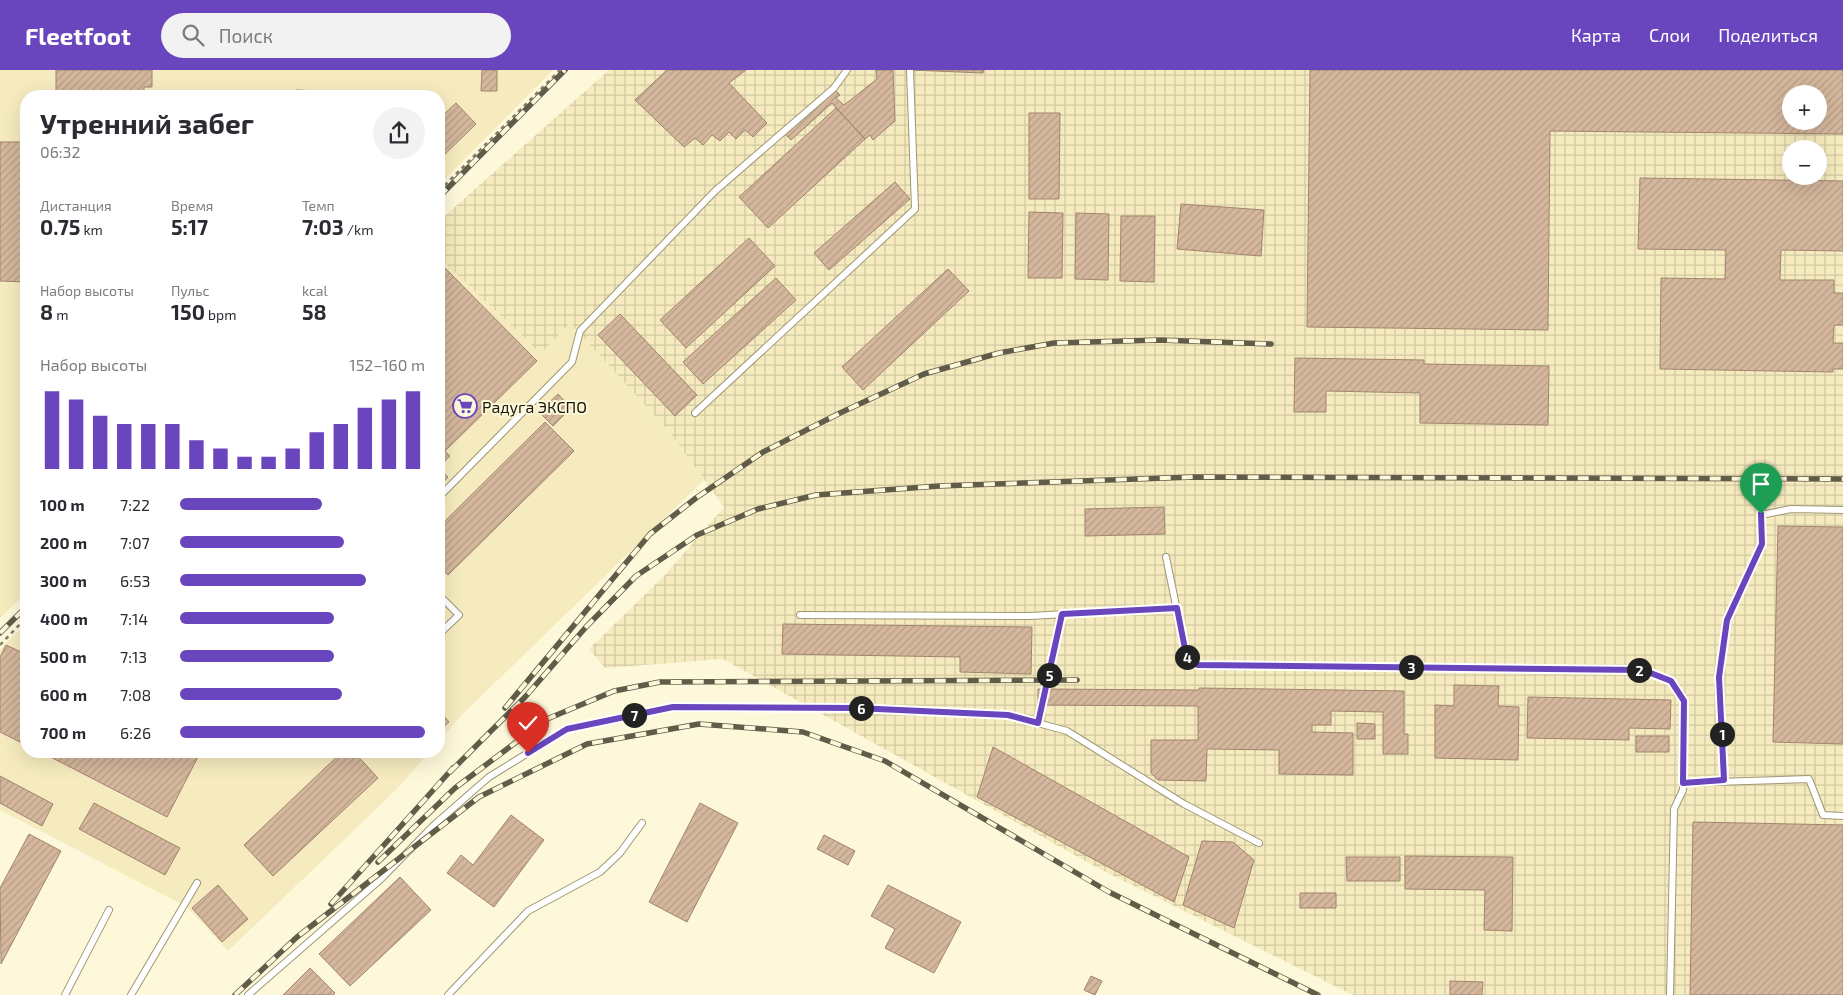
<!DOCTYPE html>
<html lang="ru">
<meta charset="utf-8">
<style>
body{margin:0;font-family:"Exo 2",sans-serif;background:#f2f2f3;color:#2b2b33;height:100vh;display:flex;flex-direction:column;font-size:19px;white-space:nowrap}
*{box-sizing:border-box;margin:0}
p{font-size:16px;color:#7c7c81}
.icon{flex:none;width:28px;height:28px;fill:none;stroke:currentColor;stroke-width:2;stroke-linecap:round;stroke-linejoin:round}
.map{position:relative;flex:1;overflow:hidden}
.drawer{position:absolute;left:20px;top:20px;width:425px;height:668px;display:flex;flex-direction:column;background:#fff;border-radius:20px;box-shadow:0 5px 20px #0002}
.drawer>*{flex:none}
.controls{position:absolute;left:1782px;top:15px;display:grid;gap:10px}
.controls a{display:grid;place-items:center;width:45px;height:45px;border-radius:50%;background:#fff;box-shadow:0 5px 20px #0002;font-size:25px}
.pin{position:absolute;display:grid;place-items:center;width:42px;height:42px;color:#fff;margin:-51px -21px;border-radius:50% 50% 50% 0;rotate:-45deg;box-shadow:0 0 5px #0007}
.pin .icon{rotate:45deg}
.km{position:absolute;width:25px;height:25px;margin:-12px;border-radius:50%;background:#222;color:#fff;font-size:14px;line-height:25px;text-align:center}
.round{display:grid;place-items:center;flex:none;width:52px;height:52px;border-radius:26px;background:#f2f2f3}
.summary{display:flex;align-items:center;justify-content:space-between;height:85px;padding:0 20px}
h1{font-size:28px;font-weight:700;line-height:38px}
.figures{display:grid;grid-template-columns:repeat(3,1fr);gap:8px;height:85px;padding:5px 20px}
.figures div{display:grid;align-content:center}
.figures b{font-size:21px;font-weight:700}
.figures small{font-size:14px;font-weight:400}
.figures p{font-size:14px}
.chart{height:140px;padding:10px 20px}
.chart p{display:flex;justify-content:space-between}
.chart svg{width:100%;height:90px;margin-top:5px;stroke:#6a46be;stroke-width:6}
ul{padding:0 20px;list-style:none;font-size:16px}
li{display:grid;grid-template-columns:80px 60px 1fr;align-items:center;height:38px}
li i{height:12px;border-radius:6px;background:#6a46be}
header{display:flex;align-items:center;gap:30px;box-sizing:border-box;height:70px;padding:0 25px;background:#6a46be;color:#fff}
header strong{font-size:24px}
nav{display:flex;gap:28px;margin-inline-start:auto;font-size:18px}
.search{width:350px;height:45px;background:#f2f2f3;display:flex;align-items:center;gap:12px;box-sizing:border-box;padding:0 18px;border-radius:28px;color:#7c7c81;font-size:19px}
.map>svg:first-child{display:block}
</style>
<header>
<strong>Fleetfoot</strong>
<div class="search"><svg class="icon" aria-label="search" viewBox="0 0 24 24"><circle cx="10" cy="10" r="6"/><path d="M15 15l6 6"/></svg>Поиск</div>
<nav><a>Карта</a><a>Слои</a><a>Поделиться</a></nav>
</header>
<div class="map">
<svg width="1843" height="925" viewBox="0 0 1843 925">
<defs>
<pattern id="industrial-grid" width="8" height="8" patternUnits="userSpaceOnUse" patternTransform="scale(1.25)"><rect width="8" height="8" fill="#f5ebbe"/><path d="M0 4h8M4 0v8" fill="none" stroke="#d1c9a2"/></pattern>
<pattern id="building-hatch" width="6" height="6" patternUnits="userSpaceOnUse" patternTransform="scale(1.25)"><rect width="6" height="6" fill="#d5b79d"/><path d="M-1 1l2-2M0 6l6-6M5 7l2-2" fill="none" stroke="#b69d86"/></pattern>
</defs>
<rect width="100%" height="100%" fill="#fef8da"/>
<!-- built -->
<path fill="#f5ebbe" d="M0 0H553L439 115V26H26V523L0 548Z
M439 187 541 284 570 253 668 360 704 410 463 644 439 671Z
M26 553V681H430L396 720 228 881 187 837 0 740V579Z"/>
<!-- industrial -->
<path fill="url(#industrial-grid)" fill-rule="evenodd" d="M609 0H1843V925H1353L1098 798 723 589 605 598 589 579 665 505 724 437 668 360 570 253 541 284 439 187V151ZM1791 24H1819V51H1791ZM1791 79H1819V106H1791Z"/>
<!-- building -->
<path fill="url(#building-hatch)" stroke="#a1856c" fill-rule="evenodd" d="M56 0H152V17H144V26H56Z
M482 0H497V21H481Z
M667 0H746L729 13 767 53 753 67 745 60 736 69 729 62 720 71 712 65 703 75 695 68 684 77 635 30Z
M876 0H893L895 51 873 70 870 65 865 69 832 33 791 70 783 62 835 20 840 25 836 28 844 35 877 9Z
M911 0H984L983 3Z
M1310 0H1843V64L1550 61 1548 260 1307 257ZM1791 24H1819V51H1791Z
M296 20 365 23V26H296Z
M456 33 476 54 439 90V49Z
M836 38 865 69 768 158 739 127Z
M1029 43H1060L1059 129H1029Z
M0 72H26V212L0 211Z
M1640 108 1843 111V181L1781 180 1780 210H1834V223H1843V255H1834L1833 273H1843V299H1833V302L1660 299 1661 208 1725 209 1726 180 1638 179Z
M895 112 910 129 829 200 814 183Z
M1181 134 1264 140 1261 186 1177 179Z
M1029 142 1063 143 1062 208H1028Z
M1076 143 1109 144 1108 210 1075 209Z
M1121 146H1155L1154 212 1120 211Z
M749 168 775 196 686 278 660 250Z
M439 192 537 291 445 381 450 386 439 397Z
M948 199 969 221 863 320 842 297Z
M776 208 796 230 703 314 683 292Z
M620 244 697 325 675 346 598 265Z
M1295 288 1424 290V294L1549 296 1548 355 1420 353V323L1326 321V342H1294Z
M558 324 571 338 553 356 539 342Z
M545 352 574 381 448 505 439 495V457Z
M439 398 448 407 439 417Z
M1164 437 1165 464 1085 466V439Z
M1778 456 1843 457V674L1773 672Z
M783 554 1032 557 1031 604 960 602V587L782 584Z
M26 571V675L0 662V587L6 575 21 582Z
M1454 615 1499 616 1498 636 1519 637 1518 690 1435 688V635L1454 636Z
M1199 618 1404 621V664H1408V684H1383V642L1331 641V655H1312V662L1353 663V705L1279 704V680L1207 679 1206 711 1158 710 1151 703V670H1198V636L1038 635V619L1199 620Z
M1528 627 1671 630 1670 659 1629 658V670L1527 668Z
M439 640 449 652 439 661Z
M1357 653 1375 654V669H1357Z
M1636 666H1669V682H1636Z
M993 677 1189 787 1174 832 977 727Z
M39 681H201L167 747Z
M343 681H353L378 708 273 806 244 775Z
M402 681H415L407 687Z
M0 706 53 734 42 756 0 733Z
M94 733 180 778 165 805 79 759Z
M700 733 738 753 687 852 649 832Z
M511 745 544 770 494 837 447 803 461 785 473 795Z
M1693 752 1843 755V925H1690Z
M29 764 61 781 1 894 0 818Z
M824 765 855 781 848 795 817 779Z
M1202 771 1233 772 1254 790 1234 858 1183 835Z
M1405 786 1513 787 1512 861 1484 860 1485 820 1405 819Z
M1346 787H1400V811H1347Z
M400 807 431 840 350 916 319 884Z
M218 815 248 849 222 872 192 838Z
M888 815 961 852 934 903 885 878 895 859 871 846Z
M1300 823H1336V838H1300Z
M310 898 335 923 333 925H283Z
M1091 906 1102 911 1095 925 1084 920Z
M1450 911 1483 912 1482 925H1450Z"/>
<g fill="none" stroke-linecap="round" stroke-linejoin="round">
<!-- service casing -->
<g stroke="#9f9875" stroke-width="8">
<path id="service" d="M695 343 915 139 910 0
M439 427 572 292 580 261 715 121 834 18 847 0
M1166 487 1187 589 1197 595 1643 600 1671 611 1684 631 1683 720 1674 739 1670 925
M439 525 459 545 439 564
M800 545 1030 546 1177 538
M1038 653 1062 544
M1724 710 1719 607 1727 550 1762 474 1761 445 1791 439 1843 440
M1683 713 1809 709 1823 745 1843 746
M65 925 109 840
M131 925 197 813
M248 925 381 809 434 755 489 707 567 659 673 637 856 638 1008 645 1067 661 1184 734 1259 773
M448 925 528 841 600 802 620 783 642 753"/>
</g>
<!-- path -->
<path stroke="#827e69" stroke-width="2.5" stroke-dasharray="4 4" stroke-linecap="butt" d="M439 121 560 0
M0 575 26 548"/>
<!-- service -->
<use href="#service" stroke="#fff" stroke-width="6"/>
<!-- rail casing -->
<g stroke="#605c49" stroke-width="5.5">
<path id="rail" d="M439 127 565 0
M0 563 26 537
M505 638 650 464 696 428 763 382 840 343 924 304 999 283 1054 273 1160 270 1271 274
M450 702 526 626 586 557 636 506 697 465 758 439 816 425 939 416 1194 407 1843 409
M378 792 455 718 547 649 614 621 660 612 1077 610
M331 834 453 698
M235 925 297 867 479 727 587 674 699 654 803 662 885 691 1109 822 1318 925"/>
</g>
<!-- rail -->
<use href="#rail" stroke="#fef8da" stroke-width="4" stroke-dasharray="11" stroke-linecap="butt"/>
</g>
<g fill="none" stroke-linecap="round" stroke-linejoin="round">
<!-- route casing -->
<g stroke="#fff" stroke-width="10">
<path id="route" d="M528 683 567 659 673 637 856 638 1008 645 1038 653 1062 544 1177 538 1187 589 1198 595 1643 600 1671 611 1684 631 1683 713 1724 710 1719 607 1727 550 1762 474 1761 444"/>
</g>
<!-- route -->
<use href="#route" stroke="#6a46be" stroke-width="6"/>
</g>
<!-- icons -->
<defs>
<g id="supermarket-ring" transform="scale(1.25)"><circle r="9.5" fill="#fef8da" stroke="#6a46be" stroke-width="1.5"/><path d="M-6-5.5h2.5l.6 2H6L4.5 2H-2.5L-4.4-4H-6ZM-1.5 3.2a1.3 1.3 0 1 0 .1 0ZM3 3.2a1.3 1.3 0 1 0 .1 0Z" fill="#6a46be"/></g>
</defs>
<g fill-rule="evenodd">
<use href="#supermarket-ring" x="465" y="336"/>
</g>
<g text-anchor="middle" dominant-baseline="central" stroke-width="4" stroke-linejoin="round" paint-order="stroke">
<!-- poi labels -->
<g font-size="16" fill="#1b180a" stroke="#fef8da" text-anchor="start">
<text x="482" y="336">Радуга ЭКСПО</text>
</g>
</g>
</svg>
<div class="controls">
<a>+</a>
<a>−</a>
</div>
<div class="pin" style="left:1761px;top:444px;background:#1e9e55"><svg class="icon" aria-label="arrive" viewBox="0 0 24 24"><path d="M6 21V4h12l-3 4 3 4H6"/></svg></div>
<div class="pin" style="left:528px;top:683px;background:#d93025"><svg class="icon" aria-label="check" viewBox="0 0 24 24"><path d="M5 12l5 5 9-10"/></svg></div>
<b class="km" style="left:1722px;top:664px">1</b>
<b class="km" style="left:1639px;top:600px">2</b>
<b class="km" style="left:1411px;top:597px">3</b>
<b class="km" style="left:1187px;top:587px">4</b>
<b class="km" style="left:1049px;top:605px">5</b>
<b class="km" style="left:861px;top:638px">6</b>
<b class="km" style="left:634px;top:645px">7</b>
<section class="drawer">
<div class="summary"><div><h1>Утренний забег</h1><p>06:32</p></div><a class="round"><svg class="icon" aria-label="share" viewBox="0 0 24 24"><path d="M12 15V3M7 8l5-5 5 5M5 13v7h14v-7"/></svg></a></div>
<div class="figures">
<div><p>Дистанция</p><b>0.75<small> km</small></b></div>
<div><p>Время</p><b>5:17</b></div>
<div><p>Темп</p><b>7:03<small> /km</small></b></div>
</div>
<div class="figures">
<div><p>Набор высоты</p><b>8<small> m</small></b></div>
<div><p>Пульс</p><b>150<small> bpm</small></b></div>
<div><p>kcal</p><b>58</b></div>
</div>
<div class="chart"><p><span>Набор высоты</span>152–160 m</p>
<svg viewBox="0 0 160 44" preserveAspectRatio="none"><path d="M5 44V6M15 44V10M25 44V18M35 44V22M45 44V22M55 44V22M65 44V30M75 44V34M85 44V38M95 44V38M105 44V34M115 44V26M125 44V22M135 44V14M145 44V10M155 44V6"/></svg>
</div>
<ul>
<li><b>100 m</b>7:22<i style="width:58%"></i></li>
<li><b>200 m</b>7:07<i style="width:67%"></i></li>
<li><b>300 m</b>6:53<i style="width:76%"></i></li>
<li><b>400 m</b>7:14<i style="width:63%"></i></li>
<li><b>500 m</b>7:13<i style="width:63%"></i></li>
<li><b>600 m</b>7:08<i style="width:66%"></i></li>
<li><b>700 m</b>6:26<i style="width:100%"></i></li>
</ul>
</section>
</div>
